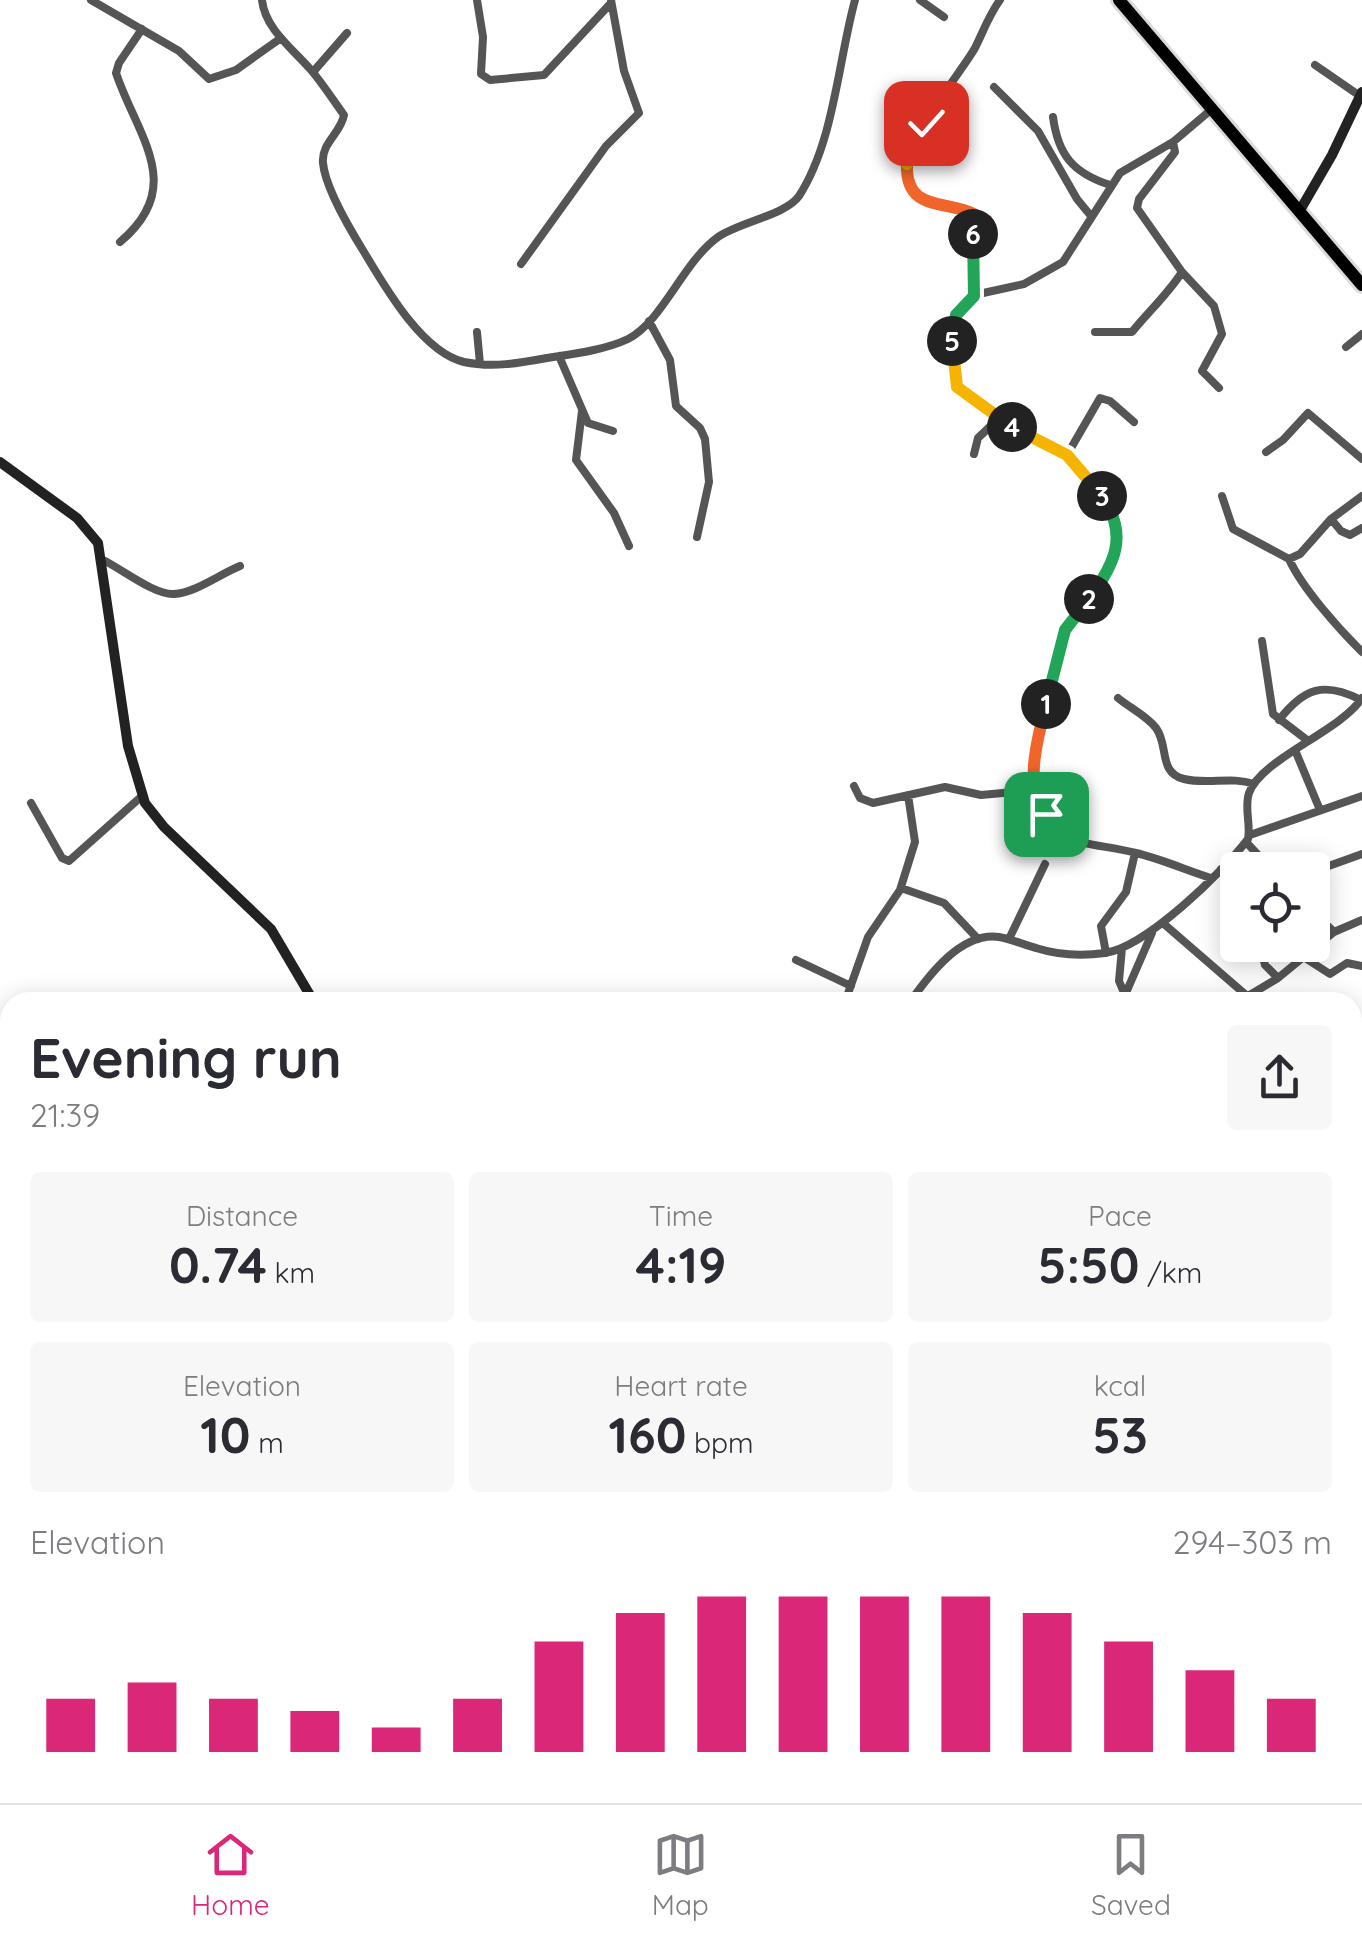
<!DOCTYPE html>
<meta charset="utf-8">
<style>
body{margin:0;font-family:Quicksand,sans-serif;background:#f7f7f7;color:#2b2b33;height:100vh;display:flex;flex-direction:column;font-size:38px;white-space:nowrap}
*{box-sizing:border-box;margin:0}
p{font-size:32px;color:#7c7c81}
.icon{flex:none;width:55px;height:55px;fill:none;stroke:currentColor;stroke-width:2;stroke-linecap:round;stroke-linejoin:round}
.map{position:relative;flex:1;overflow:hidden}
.side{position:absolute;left:0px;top:992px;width:1362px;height:812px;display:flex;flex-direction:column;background:#fff;border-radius:30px 30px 0 0;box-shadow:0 5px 25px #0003}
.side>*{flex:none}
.fabs{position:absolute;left:1220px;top:852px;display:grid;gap:20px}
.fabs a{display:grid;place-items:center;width:110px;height:110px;border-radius:10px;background:#fff;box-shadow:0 5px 25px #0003;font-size:50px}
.pin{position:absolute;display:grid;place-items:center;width:85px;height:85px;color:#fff;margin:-42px;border-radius:20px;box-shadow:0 5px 15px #0006}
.km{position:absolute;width:50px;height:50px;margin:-25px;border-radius:50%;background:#222;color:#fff;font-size:28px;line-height:50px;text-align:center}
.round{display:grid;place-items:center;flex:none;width:105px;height:105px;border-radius:10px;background:#f7f7f7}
.summary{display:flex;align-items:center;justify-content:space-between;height:170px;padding:0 30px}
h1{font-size:55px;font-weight:800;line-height:75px}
.figures{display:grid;grid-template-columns:repeat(3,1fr);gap:15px;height:170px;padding:10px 30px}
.figures div{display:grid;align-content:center;border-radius:10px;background:#f7f7f7;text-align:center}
.figures b{font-size:50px;font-weight:800}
.figures small{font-size:28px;font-weight:400}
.figures p{font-size:28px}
.chart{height:280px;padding:20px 30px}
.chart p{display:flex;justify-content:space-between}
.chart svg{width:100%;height:180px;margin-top:10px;stroke:#db2777;stroke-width:6}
.menu{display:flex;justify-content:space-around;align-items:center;height:140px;border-top:2px solid #e1e1e2;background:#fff;font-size:28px;color:#7c7c81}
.menu a{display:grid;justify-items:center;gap:5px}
.menu .active{color:#db2777}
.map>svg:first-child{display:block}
</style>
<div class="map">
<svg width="1362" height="1803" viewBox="0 0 1362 1803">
<rect width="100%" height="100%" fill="#fff"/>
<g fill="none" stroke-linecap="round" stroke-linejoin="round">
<!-- highway casing -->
<g stroke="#dbdbdb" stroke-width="18">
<path id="highway" d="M1119 0 1362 285"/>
</g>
<!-- street -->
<path stroke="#555" stroke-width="8" d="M91 0 179 51 209 79 236 70 281 38
M262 0C265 29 293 49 311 70 323 84 333 100 344 115 341 133 321 143 323 163 325 187 351 231 364 252 385 287 422 352 464 362 492 368 520 363 547 358 573 354 605 350 628 339 663 321 683 262 718 237 739 222 786 215 799 196 834 142 838 62 855 0
M477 0 483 37 481 74 490 80 544 75 611 3
M920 0 944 17
M1315 65 1360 96
M313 72 347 33
M994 87 1038 131 1077 199 1091 216
M1053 117C1058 155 1073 173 1110 185
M1173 142 1175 152 1139 199 1137 208 1182 272 1214 306 1222 334 1202 371 1219 388
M120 242C187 186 137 136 116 73L119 63 142 29
M521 264 606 146 639 113 624 71 611 0
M974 295 972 262 975 215C956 202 930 211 913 190 888 157 958 78 975 48 983 32 989 15 1000 0
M649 321 670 360 676 406 700 428 705 439 709 482 697 537
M477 332 480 364
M1095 332H1132C1149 311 1168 294 1182 272
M1346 347 1362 334
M559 356 588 423 613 431
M582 411 576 460 614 513 629 546
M1266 452 1283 440 1308 413 1362 459
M974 454 978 438 998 419
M1067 455 1100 398 1110 401 1134 422
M1222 496 1233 529 1289 559 1300 554 1331 519 1362 496
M1331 519 1341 531 1350 535 1362 528
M1289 559C1302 588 1339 629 1362 652
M103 560C122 569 154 595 174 594 195 593 220 574 240 566
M1262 641 1273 714 1307 740
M1118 698C1130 708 1147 716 1156 728 1169 745 1158 773 1184 779 1208 785 1231 776 1254 784
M1279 720C1304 688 1324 681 1361 700
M1295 750 1320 810
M854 786 860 798 873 803 945 787 981 795 1014 792 1034 794
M31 803 62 858 69 861 142 796
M1250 835 1362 796
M1246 842 1272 870
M1221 869 1238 884
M1312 872 1362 854
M1211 878C1186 870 1161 859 1136 853 1084 840 1061 851 1034 794L1039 734 1063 636 1110 564 1117 548 1118 527 1101 495 1067 455 998 419 959 390 954 378 952 330 956 315 974 295 1024 284 1063 262 1120 173 1173 142 1212 109
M901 888 944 903 978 939
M1312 911 1334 932
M1164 924 1246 995 1266 1000
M1009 939 1045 864
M1260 945 1265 965 1278 978
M1122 948 1119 981 1125 995
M1106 953 1101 926 1126 892 1135 853
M1305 958 1330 974 1347 963 1362 966
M796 960 851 986
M845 1002 868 937 900 890 915 842 908 795
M910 1002C929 975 961 932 999 937 1012 939 1024 945 1036 948 1058 955 1083 956 1105 953 1146 947 1223 872 1248 839 1251 824 1244 808 1249 793 1261 759 1341 731 1362 698
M1122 1002 1152 933
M1238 1002 1278 978 1334 932 1362 920
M1352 1053 1362 1056
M1352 1347 1362 1331
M1352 1376 1362 1380
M1362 1485 1355 1501 1362 1536
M0 1588 10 1599
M1352 1727 1362 1741
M1121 1795 1166 1803
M1295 1795 1306 1803
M1351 1795 1358 1803
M342 1798 350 1803"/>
<!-- secondary -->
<path stroke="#222" stroke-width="10" d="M1299 212 1332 155 1362 92
M0 462 77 518 98 543 128 746 145 803 164 827 271 929 314 1002
M1352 1316 1362 1320
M404 1803 408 1795"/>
<!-- highway -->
<use href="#highway" stroke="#000" stroke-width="12"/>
</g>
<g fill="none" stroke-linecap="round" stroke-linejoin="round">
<!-- split-1 casing -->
<g stroke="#fff" stroke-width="20">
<path id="split-1" d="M1046 814C1023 783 1038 739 1046 704"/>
</g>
<!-- split-2 casing -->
<g stroke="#fff" stroke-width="20">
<path id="split-2" d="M1046 704 1065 630 1089 599"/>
</g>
<!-- split-3 casing -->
<g stroke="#fff" stroke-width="20">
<path id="split-3" d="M1089 599C1115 564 1129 535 1102 496"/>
</g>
<!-- split-4 casing -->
<g stroke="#fff" stroke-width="20">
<path id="split-4" d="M1012 427 1067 455 1102 496"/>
</g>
<!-- split-5 casing -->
<g stroke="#fff" stroke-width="20">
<path id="split-5" d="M952 341 957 387 1012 427"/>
</g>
<!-- split-6 casing -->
<g stroke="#fff" stroke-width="20">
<path id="split-6" d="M952 341 956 315 974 296 973 234"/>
</g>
<!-- split-7 casing -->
<g stroke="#fff" stroke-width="20">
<path id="split-7" d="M907 164C905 212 946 200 974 214L973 234"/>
</g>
<!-- split-8 casing -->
<g stroke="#fff" stroke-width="20">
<path id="split-8" d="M907 164 926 123"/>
</g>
<!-- split-1 -->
<use href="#split-1" stroke="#f0652b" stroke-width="12"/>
<!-- split-2 -->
<use href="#split-2" stroke="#22a559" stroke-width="12"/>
<!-- split-3 -->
<use href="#split-3" stroke="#22a559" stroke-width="12"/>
<!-- split-4 -->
<use href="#split-4" stroke="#f5b400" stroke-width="12"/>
<!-- split-5 -->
<use href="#split-5" stroke="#f5b400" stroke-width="12"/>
<!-- split-6 -->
<use href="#split-6" stroke="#22a559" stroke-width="12"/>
<!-- split-7 -->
<use href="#split-7" stroke="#f0652b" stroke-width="12"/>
<!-- split-8 -->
<use href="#split-8" stroke="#f5b400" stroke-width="12"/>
</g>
</svg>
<div class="fabs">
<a><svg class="icon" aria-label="locate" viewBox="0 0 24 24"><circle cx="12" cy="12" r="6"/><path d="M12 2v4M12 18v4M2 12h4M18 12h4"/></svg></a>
</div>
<div class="pin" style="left:1046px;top:814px;background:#1e9e55"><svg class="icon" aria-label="arrive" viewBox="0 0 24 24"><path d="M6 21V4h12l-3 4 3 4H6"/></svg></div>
<div class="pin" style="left:926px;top:123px;background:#d93025"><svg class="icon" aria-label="check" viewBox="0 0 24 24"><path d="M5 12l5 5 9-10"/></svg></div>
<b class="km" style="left:1046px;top:704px">1</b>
<b class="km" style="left:1089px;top:599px">2</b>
<b class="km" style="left:1102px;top:496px">3</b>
<b class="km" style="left:1012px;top:427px">4</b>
<b class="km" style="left:952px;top:341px">5</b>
<b class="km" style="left:973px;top:234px">6</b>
<section class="side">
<div class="summary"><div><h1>Evening run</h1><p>21:39</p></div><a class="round"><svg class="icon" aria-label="share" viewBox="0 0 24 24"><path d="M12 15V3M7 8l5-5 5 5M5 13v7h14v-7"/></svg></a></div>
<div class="figures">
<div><p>Distance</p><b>0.74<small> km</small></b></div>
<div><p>Time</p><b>4:19</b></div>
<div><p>Pace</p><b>5:50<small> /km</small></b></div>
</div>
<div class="figures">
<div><p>Elevation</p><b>10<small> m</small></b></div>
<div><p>Heart rate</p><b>160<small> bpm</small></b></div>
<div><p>kcal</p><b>53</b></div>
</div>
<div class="chart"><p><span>Elevation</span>294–303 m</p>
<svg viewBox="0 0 160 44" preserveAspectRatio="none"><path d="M5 44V31M15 44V27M25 44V31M35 44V34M45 44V38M55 44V31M65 44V17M75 44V10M85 44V6M95 44V6M105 44V6M115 44V6M125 44V10M135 44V17M145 44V24M155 44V31"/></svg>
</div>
</section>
</div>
<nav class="menu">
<a class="active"><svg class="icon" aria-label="home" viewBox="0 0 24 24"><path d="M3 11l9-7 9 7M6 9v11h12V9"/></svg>Home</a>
<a><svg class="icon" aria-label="map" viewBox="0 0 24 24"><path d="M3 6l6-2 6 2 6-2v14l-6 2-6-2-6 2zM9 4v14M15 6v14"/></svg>Map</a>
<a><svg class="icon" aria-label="saved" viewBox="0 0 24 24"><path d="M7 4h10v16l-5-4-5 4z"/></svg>Saved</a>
</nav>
